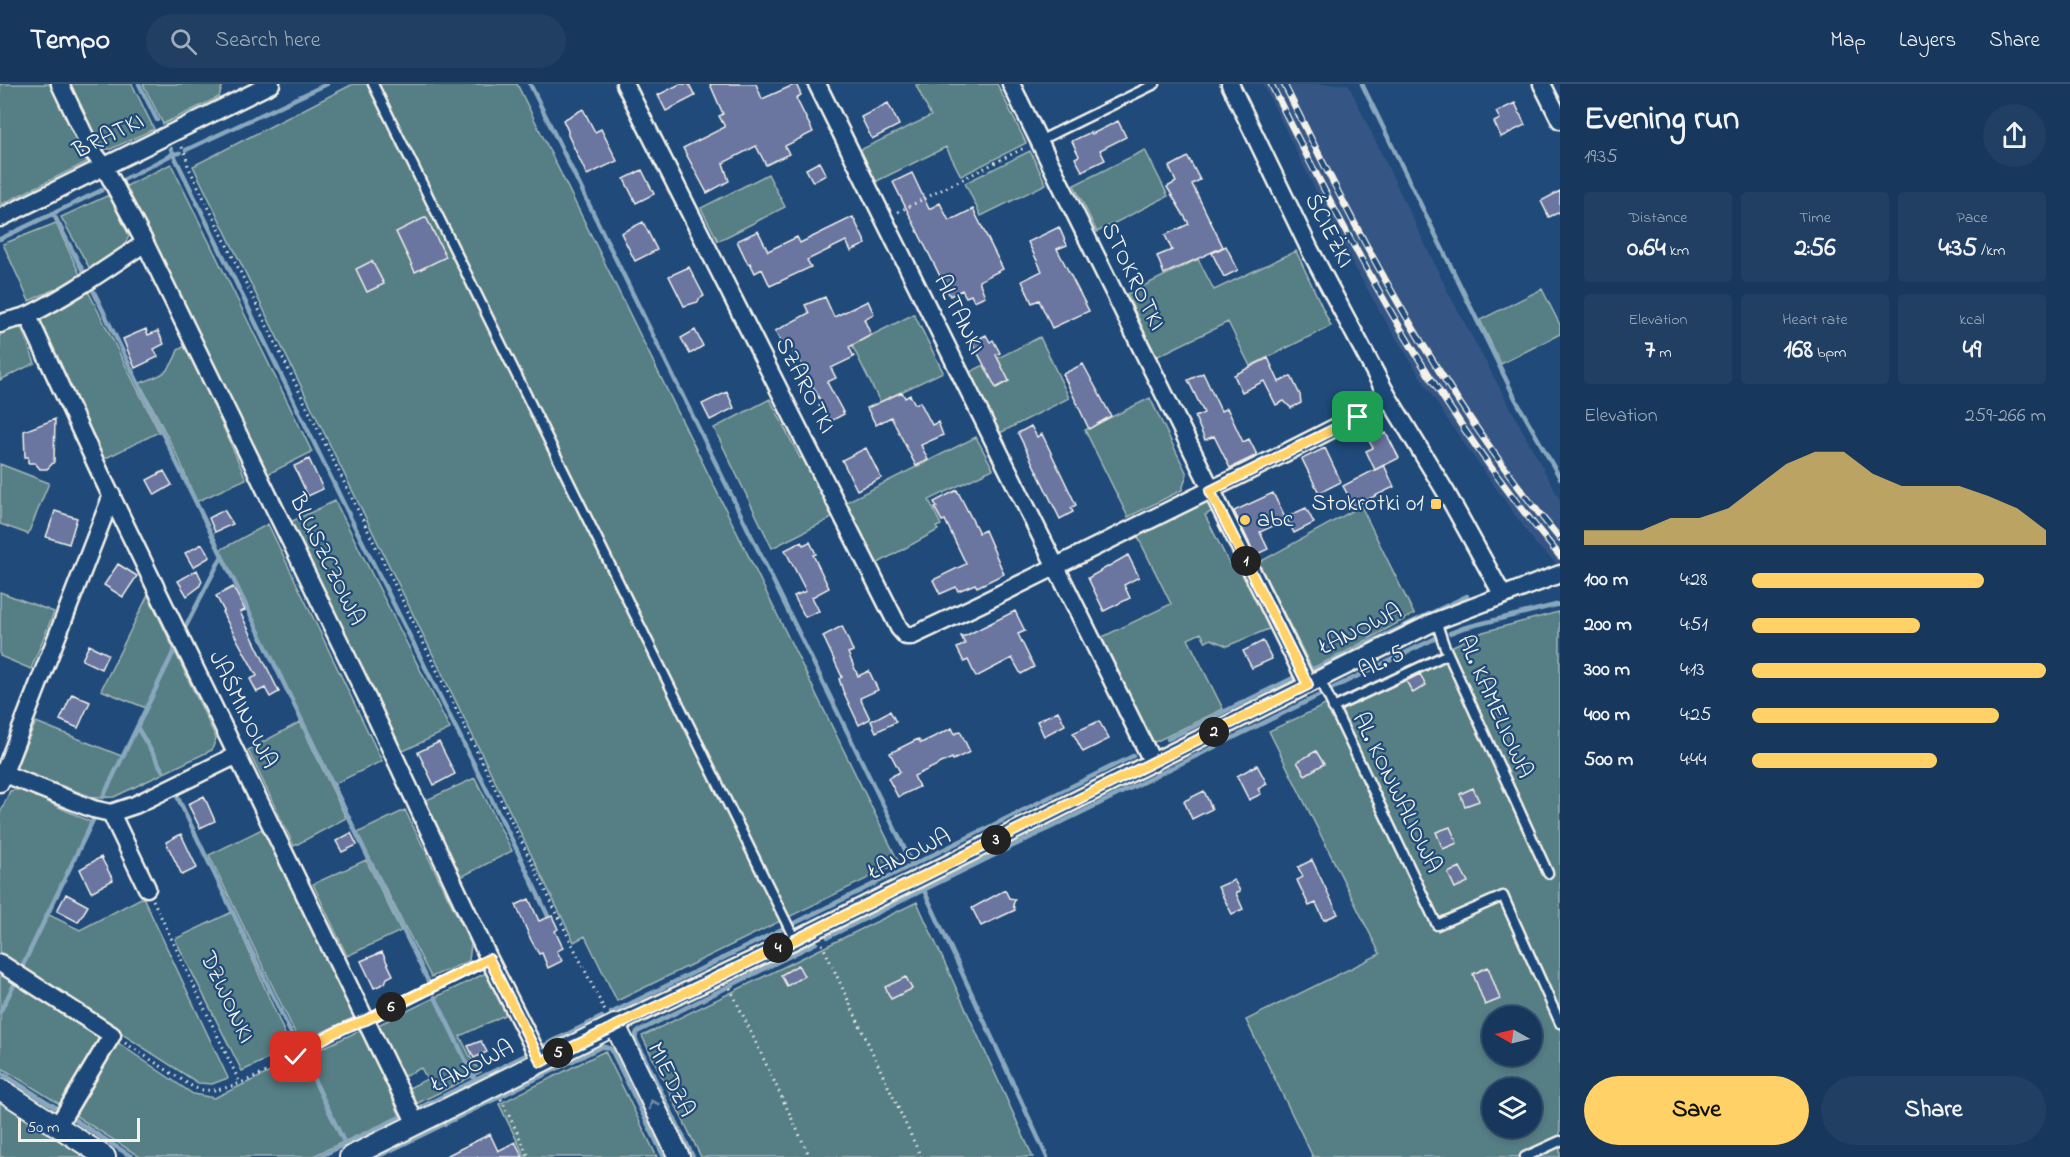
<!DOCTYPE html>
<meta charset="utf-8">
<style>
body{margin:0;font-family:"Indie Flower",sans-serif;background:#203f62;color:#f1f3f6;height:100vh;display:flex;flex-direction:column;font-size:22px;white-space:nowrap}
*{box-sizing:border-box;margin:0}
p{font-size:20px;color:#9eacbb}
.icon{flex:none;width:33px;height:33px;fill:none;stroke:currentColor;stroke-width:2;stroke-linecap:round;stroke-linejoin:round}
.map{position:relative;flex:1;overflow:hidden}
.drawer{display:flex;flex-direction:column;background:#17385c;width:510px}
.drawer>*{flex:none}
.needle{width:39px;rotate:278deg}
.buttons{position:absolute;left:1482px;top:922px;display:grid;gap:12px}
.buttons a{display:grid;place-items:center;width:60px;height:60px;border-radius:50%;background:#17385c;box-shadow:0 3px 9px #0003,0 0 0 2px #365272;font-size:30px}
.scale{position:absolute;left:18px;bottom:15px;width:122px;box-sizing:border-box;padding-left:6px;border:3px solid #f4f1e8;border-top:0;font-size:16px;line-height:21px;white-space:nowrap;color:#f4f1e8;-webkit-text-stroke:4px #1f4a7a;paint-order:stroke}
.pin{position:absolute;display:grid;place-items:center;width:51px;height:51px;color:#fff;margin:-26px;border-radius:12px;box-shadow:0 3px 9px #0006}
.km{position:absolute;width:30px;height:30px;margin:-15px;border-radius:50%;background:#222;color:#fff;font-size:16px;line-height:30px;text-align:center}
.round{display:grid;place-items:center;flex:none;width:63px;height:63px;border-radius:32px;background:#203f62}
.head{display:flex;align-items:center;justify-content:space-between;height:102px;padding:0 24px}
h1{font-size:33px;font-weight:800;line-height:45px}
.stats{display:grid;grid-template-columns:repeat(3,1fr);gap:9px;height:102px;padding:6px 24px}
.stats div{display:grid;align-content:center;border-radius:6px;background:#203f62;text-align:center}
.stats b{font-size:26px;font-weight:800}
.stats small{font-size:16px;font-weight:400}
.stats p{font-size:16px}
.chart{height:168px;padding:12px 24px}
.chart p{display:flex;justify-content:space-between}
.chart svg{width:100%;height:108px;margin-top:6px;fill:#ffd166;opacity:.7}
.action{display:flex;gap:12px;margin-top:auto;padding:12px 24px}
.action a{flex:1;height:69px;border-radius:36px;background:#ffd166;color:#111;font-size:24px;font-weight:800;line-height:69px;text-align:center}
.action a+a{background:#203f62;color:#f1f3f6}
ul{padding:0 24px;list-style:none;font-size:20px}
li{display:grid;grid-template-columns:96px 72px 1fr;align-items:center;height:45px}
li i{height:15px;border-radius:8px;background:#ffd166}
header{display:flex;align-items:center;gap:36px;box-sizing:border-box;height:84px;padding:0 30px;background:#17385c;border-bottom:2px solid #365272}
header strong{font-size:28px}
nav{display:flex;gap:33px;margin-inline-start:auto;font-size:21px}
.search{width:420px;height:54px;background:#203f62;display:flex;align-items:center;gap:15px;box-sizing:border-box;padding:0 21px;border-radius:33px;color:#9eacbb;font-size:22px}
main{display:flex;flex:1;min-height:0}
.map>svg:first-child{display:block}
</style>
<header>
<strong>Tempo</strong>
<div class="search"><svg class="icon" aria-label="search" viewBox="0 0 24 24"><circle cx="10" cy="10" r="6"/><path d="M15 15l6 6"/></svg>Search here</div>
<nav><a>Map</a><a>Layers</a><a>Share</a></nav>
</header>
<main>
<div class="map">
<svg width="1560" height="1073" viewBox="0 0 1560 1073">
<rect width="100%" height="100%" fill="#1f4a7a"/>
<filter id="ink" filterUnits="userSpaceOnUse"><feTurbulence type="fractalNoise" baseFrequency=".0167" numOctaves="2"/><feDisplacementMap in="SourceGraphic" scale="12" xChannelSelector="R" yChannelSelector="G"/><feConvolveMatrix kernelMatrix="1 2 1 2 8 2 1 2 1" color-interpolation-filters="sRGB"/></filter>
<g filter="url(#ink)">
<!-- built -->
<path fill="#365785" d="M1263 0H1348L1448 208 1560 416V480L1558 481 1536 460 1475 375 1445 332 1383 233 1343 162Z"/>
<!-- green -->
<path fill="#567e85" stroke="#a5b8b6" stroke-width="1.5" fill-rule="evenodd" d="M0 0H50L87 78 0 121Z
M67 0H132L154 45 111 65H103L96 60Z
M143 0H223L219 13 163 40Z
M353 0H517L899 779 617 917 585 852 574 858 193 82Z
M918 0H997L1026 59 961 92 946 63 875 98 860 66 931 32 916 1Z
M1145 66 1168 112 1097 148 1074 101Z
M1030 67 1046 100 981 132 965 99Z
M171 80 312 368 264 392 124 103Z
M768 90 785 123 718 157 701 124Z
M109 111 129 152 122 166 90 185 61 133Z
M56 139 81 193 29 217 3 160Z
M1296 167 1331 242 1250 282 1228 238 1156 273 1127 210 1198 175 1214 206Z
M87 205 159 348 102 376 39 246 43 230Z
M1542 205 1560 241V250L1501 280 1480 236Z
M914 230 943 288 880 318 852 261Z
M19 238 35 279 0 296V247Z
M1040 253 1069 314 998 350 968 289Z
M187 261 246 395 196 418 180 377 140 299C163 291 170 289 178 266Z
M1150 314 1187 390 1182 406 1128 433 1085 346Z
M770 315 800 374 806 372 834 433 772 464 714 344Z
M976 353 993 385 929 416 941 441 936 443 938 446 873 482 842 420Z
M0 380 49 399 28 450 0 440Z
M335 417 450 645 399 669 288 439Z
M1200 419 1210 421 1213 427 1205 431 1230 481 1238 477 1271 544 1227 562 1211 555 1206 558 1201 549 1188 555 1223 625 1153 659 1100 554 1171 520 1136 449Z
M1361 422 1414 530 1313 586 1258 479Z
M268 440 382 677 334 700 220 466Z
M0 508 54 528 31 585 0 572Z
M148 511 216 654 212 666 114 713 95 714 15 685 36 638 124 673 146 624 101 606Z
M1558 528 1560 531V1073H1313L1246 936 1380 870 1269 647 1483 548ZM1492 933H1532V972H1492ZM1492 1005H1532V1044H1492Z
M300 638 346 734 294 762 248 666Z
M475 694 512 767 459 794 422 718Z
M20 705 91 738 47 830 80 846 143 813 228 994 212 1000 198 999 0 871V729L10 707Z
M405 726 471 860 469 877 431 893 357 749Z
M266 743 357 932 300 959 209 771Z
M366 776 401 847 347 872 313 800Z
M917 818 1033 1073H701L642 952Z
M232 828 291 964 242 987 175 855Z
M0 885 103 950 61 1021 0 983Z
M488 888 509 929 460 952 473 978 481 988 414 1021 405 1006 427 995 421 984 400 994 379 954 378 941Z
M359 947 365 953 400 1032 311 1073H140L73 1030 118 959 193 1010 214 1014Z
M605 967 657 1073H525L499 1020Z
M0 1018 86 1073H0Z"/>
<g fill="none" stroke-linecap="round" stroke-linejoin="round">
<!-- stream -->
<path stroke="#8aa8bd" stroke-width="4.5" d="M139 0 157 36
M530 0 913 782
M1362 0 1516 316 1560 394
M171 65 354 441 515 762 548 832
M186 66 327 0
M123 96 173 70 180 69
M53 129 84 189
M0 155 102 106
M92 204 429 899
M185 544 222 472
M1450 549 1463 544 1560 520
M1313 585 1467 512
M1333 604 1434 555
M137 643 163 687
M1168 655 1293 594
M177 712 299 966
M103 713 175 565
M922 802 1047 1073
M793 840 1133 672
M828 853 1318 612
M22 883 94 734
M435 913 475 996
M0 928 16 897
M611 929 784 844
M543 962 602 933
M306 979 345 1060
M0 988 58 1025
M419 1024 530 969
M72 1034 132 1073
M319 1073 402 1032
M377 1073 601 963H606L611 965 664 1073
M693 1073 635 954 637 948 816 859"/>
</g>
<!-- building -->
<path fill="#6a75a0" stroke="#f4f1e8" stroke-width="1.5" d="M680 0H689L695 12 666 27 658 11Z
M710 0H756L762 15 796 0 801 11 796 14 813 48 785 62 789 70 766 81 756 62 723 79 729 97 707 109 683 64 725 43 719 32 723 30Z
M888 19 899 41 872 55 861 33Z
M1515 19 1525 41 1501 53 1494 38 1500 35 1496 28Z
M583 25 595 48 601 45 617 77 587 91 568 51V47L563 36Z
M1118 37 1126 53 1100 66 1105 76 1082 87 1075 74 1079 72 1072 57 1091 48 1092 50Z
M1188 73 1200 96 1192 100 1223 163 1164 190 1157 172 1172 166 1165 151 1189 140 1167 103 1176 98 1169 83Z
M819 78 826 91 813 98 806 85Z
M642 86 654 110 636 119 624 95Z
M912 89 929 125 940 119 949 137 973 125 1003 185 979 197 985 212 974 217 971 211 966 213 962 206 950 212 893 98Z
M1560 107V128L1549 133 1541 117Z
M426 133 446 173 415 188 396 148Z
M853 133 866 160 851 167 846 157 807 176 811 183 770 202 762 185 755 189 750 179 748 180 737 157 758 147 768 167 797 153 800 159Z
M643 138 657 166 635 177 621 149Z
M1059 143 1067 161 1057 165 1089 227 1052 244 1039 216 1032 219 1022 197 1042 187 1028 158Z
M1226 162 1238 186 1224 193 1212 169Z
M372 177 384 200 367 208 356 185Z
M689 183 704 212 699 215 698 218 684 222 669 192Z
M825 213 834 233 868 217 874 230 864 235 871 251 849 263 854 273 831 284 836 294 827 298 844 330 831 337 819 322 822 320 796 269 794 270 787 257 782 260 775 247 809 229 805 221Z
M146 245 148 251 158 247 164 260 154 265 158 273 135 284 123 255Z
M695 246 703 262 690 270 681 254Z
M986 251 990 258 993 256 1000 269 996 271 1009 297 996 304 972 258Z
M1268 274 1279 298 1291 292 1300 311 1301 319 1291 324 1284 317 1276 321 1264 297 1242 308 1234 291Z
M1083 280 1111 332 1089 345 1063 290Z
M1203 289 1221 327 1227 324 1243 358 1249 355 1257 371 1230 384 1214 352 1205 356 1195 333 1204 329 1188 296Z
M727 308 734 324 710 336 702 320Z
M902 308 905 314 910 311 915 320 920 318 932 341 938 338 943 351 921 361 928 376 916 382 891 333 876 341 867 324Z
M55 335 54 378 47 385H40L35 379H28V373H25L24 347Z
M1031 342 1037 353 1042 350 1076 421 1071 424 1073 428 1060 435 1018 349Z
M1386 349 1399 374 1375 386 1366 367 1373 364 1369 357Z
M866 364 881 394 857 406 842 376Z
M1325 364 1341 398 1319 409 1302 375Z
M309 375 323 405 308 412 294 382Z
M1384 381 1394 403 1354 422 1343 402Z
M164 387 172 401 155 411 147 396Z
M957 406 979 449 985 446 1004 490 977 503 975 500 958 507 956 503 940 510 933 496 966 480 945 436 942 437 935 424 937 423 934 418Z
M1273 409 1286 436 1260 448 1268 465 1255 471 1234 427Z
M1306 424 1314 439 1294 449 1286 433Z
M224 426 233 440 215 448 209 434Z
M55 427 77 434 69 460 46 453Z
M801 458 803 461 810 458 816 470 813 471 829 504 812 513 819 527 805 533 794 512 806 507 785 466Z
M202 460 210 473 193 483 185 469Z
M1128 471 1139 493 1124 501 1130 514 1104 527 1088 494Z
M118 480 137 492 123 513 104 501Z
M197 486 202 497 199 503 187 512 178 497Z
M233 503 245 526 240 528 279 608 270 613 265 604 257 608 250 595 257 592 222 528 224 527 216 512Z
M1015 527 1025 547 1018 550 1034 583 1021 590 1012 574 976 593 968 576 964 578 957 564 965 560 961 552H965Z
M842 542 853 567 848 569 858 592 869 587 878 606 860 614 870 635 859 641 843 607 839 595 842 593 823 552Z
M1263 557 1272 575 1252 584 1243 567Z
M89 561 108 570 101 585 82 576Z
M1420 590 1426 601 1413 609 1406 597Z
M72 610 90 618 78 644 60 636Z
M890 627 896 638 876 648 871 637Z
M1058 627 1065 641 1044 652 1037 637Z
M1099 637 1109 655 1083 668 1073 649Z
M952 644 955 650 960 647 970 668 953 676 952 674 914 692 919 703 898 713 888 694 900 688 890 669 918 655 921 659Z
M439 658 455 690 434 701 418 668Z
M1316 667 1324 680 1305 691 1297 678Z
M1257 681 1267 700 1258 705 1261 710 1249 716 1237 692Z
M1473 704 1479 717 1465 722 1460 710Z
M1204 707 1212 725 1192 735 1184 717Z
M204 712 215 737 200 744 188 720Z
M1450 743 1457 759 1443 765 1436 748Z
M351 749 357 761 342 768 336 757Z
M181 750 197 784 182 791 166 758Z
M101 773 113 796 91 808 80 785Z
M1312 776 1338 830 1324 836 1316 819 1309 822 1297 796 1303 793 1298 783Z
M1460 783 1468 798 1455 804 1448 789Z
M1234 796 1240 807 1236 809 1243 825 1232 830 1218 803Z
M1005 806 1009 814 1015 815 1013 821 1015 826 981 842 972 824Z
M66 810 88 822 78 838 57 827Z
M529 815 539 837 552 832 558 845 555 847 563 864 557 867 562 877 548 884 542 869 539 870 531 856 516 821Z
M382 868 393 891 387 894 385 899 374 904 361 877Z
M798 881 804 892 787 902 781 891Z
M1488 883 1500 915 1485 921 1473 890Z
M906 893 912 905 891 915 885 903Z
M481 957 487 968 474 974 468 962Z
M490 1050 498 1067 515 1058 523 1073H444Z"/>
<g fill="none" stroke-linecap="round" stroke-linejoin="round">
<!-- service casing -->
<g stroke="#f4f1e8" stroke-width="13">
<path id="service" d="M373 0 795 856
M1039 57 1155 0
M1436 537 1444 561 1548 789
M1320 595 1437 841 1503 812 1560 939
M1333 624 1448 570
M366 936 489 875
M1525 1073 1560 1057"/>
</g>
<!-- minor casing -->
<g stroke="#f4f1e8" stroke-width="21">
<path id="minor" d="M60 0 91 65 104 82 145 159 367 614 489 875 541 978
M625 0 899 544 906 552H912L980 520 1289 367 1358 332 1388 313
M817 0 1153 679
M1011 0 1308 601
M1230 0 1310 166 1388 313 1447 410 1502 510
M1542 0 1560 36
M0 134 271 0
M28 232 103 395 416 1040
M0 240C10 235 21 235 31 230 71 210 107 184 145 159
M0 688 93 725 111 729 135 721 237 671
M0 699 112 411
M111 729 147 804
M0 879 112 951 57 1043
M615 941 795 856 1436 537 1560 490"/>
</g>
<!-- tertiary casing -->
<g stroke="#f4f1e8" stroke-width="24">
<path id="tertiary" d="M0 1005 105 1073
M350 1073 615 941 679 1073"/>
</g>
<!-- path -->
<path stroke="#f4f1e8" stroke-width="3" stroke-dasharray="1.5 4.5" stroke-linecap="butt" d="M182 63 186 72 188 82 605 927
M898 128 1026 63
M153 816 240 999
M822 860 921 1073
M730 904 810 1073
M125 959 193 1003C200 1006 207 1007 216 1006 236 1003 280 983 297 972 314 961 331 948 350 941
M501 1015 529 1073"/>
<!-- service -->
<use href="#service" stroke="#1f4a7a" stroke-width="8"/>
<!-- minor -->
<use href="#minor" stroke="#1f4a7a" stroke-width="16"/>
<!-- tertiary -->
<use href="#tertiary" stroke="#1f4a7a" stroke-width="20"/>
<!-- rail casing -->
<g stroke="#f4f1e8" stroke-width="7">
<path id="rail" d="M1271 0C1353 167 1439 329 1560 472
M1284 0C1362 160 1445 317 1560 455"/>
</g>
<!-- rail -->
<use href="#rail" stroke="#1f4a7a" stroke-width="4.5" stroke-dasharray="14" stroke-linecap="butt"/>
</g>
<!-- one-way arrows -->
<defs><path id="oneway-chevron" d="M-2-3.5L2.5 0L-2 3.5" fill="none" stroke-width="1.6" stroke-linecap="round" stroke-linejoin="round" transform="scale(1.5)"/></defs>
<use stroke="#748da6" href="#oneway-chevron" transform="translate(653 1020) rotate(-116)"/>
</g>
<g fill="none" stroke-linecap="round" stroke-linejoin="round" filter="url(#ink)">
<!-- route casing -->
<g stroke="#fff" stroke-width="12">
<path id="route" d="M296 973C317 957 340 944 366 936L489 875 541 978 795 856 1308 601 1210 407 1358 333"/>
</g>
<!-- route -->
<use href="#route" stroke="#ffd166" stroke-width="8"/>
</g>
<!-- markers -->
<g fill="#ffd166" stroke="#1f4a7a" stroke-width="2">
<rect x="1430" y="414" width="12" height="12" rx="3"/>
<circle cx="1245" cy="436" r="6"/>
</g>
<g text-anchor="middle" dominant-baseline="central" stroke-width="4.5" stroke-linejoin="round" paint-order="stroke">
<!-- street labels -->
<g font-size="24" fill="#f4f1e8" stroke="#1f4a7a">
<text transform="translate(109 53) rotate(-26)">BRATKI</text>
<text transform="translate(1328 147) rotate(63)">ŚCIEŻKI</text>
<text transform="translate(1132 193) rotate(64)">STOKROTKI</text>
<text transform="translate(958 231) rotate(64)">ALTANKI</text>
<text transform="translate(804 302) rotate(63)">SZAROTKI</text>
<text transform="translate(326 476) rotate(64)">BLUSZCZOWA</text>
<text transform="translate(1361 546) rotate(-26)">ŁANOWA</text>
<text transform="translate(1382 579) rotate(-26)">AL. 5</text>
<text transform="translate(1494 623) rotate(66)">AL. KAMELIOWA</text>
<text transform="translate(242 626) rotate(64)">JAŚMINOWA</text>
<text transform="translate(1396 709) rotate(64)">AL. KONWALIOWA</text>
<text transform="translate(910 771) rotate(-26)">ŁANOWA</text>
<text transform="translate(226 914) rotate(65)">DZWONKI</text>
<text transform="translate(473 983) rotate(-27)">ŁANOWA</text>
<text transform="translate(670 996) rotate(64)">MIEDZA</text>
</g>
<!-- poi labels -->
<g font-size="24" fill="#f4f1e8" stroke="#1f4a7a" text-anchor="end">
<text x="1424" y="420">Stokrotki 01</text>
<text x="1257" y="436" text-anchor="start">abc</text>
</g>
</g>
</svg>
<div class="buttons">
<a><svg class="needle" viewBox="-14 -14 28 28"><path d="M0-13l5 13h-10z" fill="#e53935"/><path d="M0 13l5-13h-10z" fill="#9eacbb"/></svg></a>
<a><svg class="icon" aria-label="layers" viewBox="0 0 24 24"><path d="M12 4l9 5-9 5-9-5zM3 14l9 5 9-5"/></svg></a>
</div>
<div class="scale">50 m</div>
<div class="pin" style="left:1358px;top:333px;background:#1e9e55"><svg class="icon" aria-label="arrive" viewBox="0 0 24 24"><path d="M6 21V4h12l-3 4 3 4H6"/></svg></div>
<div class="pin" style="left:296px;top:973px;background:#d93025"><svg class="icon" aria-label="check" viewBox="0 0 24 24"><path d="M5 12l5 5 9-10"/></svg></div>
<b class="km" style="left:1246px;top:477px">1</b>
<b class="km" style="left:1214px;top:648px">2</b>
<b class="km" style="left:996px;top:756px">3</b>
<b class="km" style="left:778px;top:864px">4</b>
<b class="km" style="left:558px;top:969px">5</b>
<b class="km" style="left:391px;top:923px">6</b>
</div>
<section class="drawer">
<div class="head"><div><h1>Evening run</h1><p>19:35</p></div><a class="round"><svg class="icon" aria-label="share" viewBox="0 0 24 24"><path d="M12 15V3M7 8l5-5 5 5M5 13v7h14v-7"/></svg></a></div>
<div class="stats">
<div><p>Distance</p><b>0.64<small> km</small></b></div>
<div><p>Time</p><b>2:56</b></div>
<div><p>Pace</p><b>4:35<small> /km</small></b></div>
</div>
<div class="stats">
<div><p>Elevation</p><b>7<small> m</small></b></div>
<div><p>Heart rate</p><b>168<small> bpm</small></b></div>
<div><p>kcal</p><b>49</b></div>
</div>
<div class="chart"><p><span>Elevation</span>259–266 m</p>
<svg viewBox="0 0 160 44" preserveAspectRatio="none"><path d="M0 44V38L10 38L20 38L30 33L40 33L50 29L60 20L70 11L80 6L90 6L100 15L110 20L120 20L130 20L140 24L150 29L160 38V44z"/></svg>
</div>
<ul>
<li><b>100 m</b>4:28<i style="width:79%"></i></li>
<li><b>200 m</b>4:51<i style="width:57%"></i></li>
<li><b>300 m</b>4:13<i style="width:100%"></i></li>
<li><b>400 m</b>4:25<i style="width:84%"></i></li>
<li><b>500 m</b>4:44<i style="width:63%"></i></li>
</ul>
<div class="action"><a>Save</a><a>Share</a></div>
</section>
</main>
